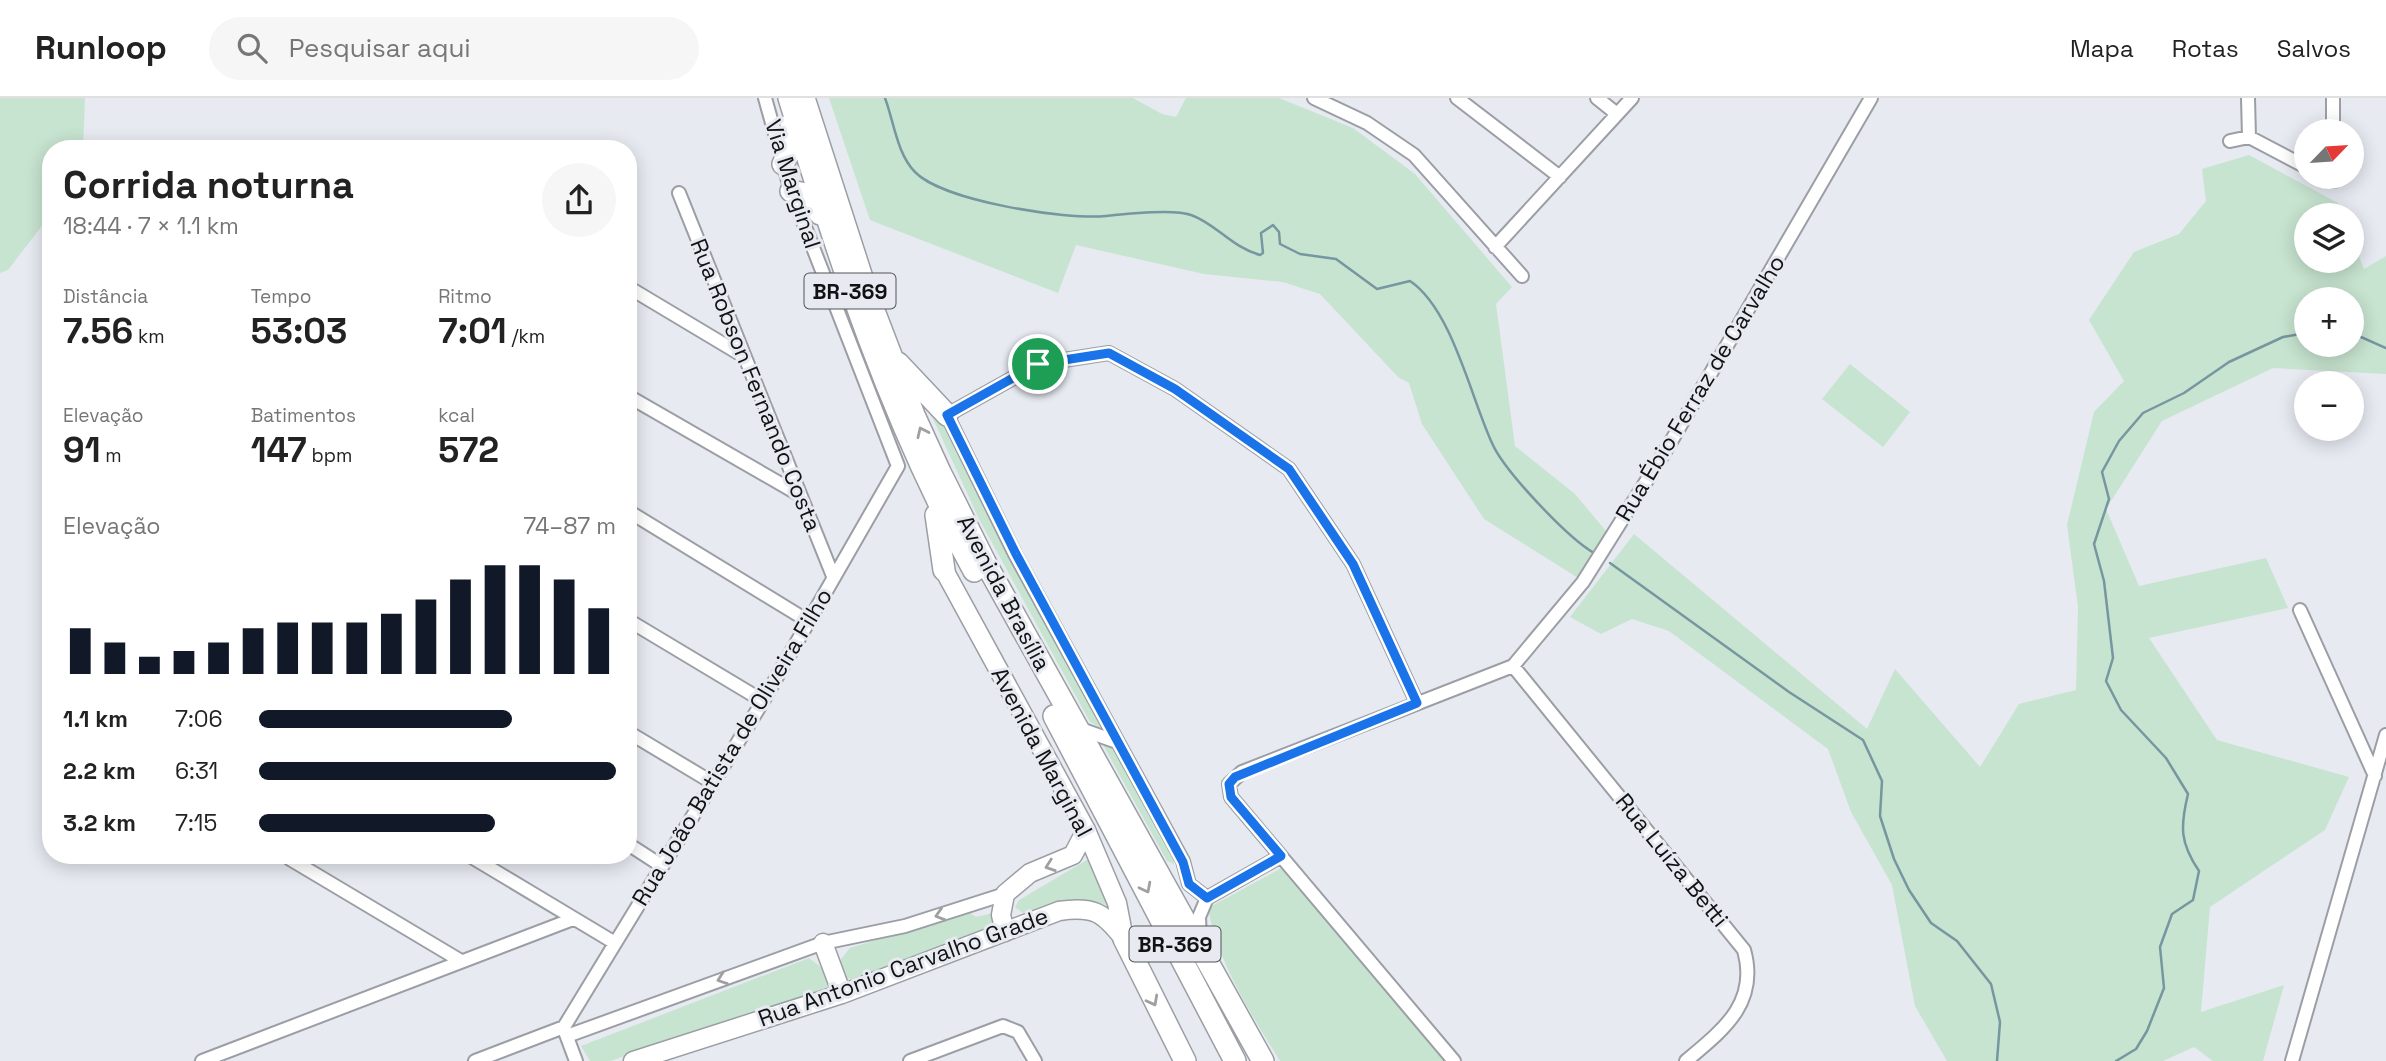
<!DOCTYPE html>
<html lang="pt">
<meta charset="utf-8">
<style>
body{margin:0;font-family:"Space Grotesk",sans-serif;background:#f6f6f6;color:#222;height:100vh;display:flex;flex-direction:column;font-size:26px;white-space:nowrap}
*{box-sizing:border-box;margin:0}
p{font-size:23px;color:#767676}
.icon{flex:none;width:38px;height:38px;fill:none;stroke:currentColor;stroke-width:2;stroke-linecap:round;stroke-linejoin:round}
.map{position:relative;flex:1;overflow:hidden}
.sheet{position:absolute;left:42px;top:42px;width:595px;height:724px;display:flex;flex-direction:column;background:#fff;border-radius:28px;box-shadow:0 4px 18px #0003}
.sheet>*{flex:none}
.needle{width:46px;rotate:65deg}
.controls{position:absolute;left:2294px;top:21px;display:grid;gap:14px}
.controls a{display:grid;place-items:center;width:70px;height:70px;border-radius:50%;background:#fff;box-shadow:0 4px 18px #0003;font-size:35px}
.pin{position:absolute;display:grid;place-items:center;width:60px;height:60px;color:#fff;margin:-30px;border:4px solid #fff;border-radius:50%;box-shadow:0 2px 7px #0007}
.round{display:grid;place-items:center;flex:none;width:74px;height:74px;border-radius:37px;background:#f6f6f6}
.summary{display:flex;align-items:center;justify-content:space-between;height:119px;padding:0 21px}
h1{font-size:38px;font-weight:600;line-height:52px}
.figures{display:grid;grid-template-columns:repeat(3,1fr);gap:10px;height:119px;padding:7px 21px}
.figures div{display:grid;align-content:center}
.figures b{font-size:35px;font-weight:600}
.figures small{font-size:19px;font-weight:400}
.figures p{font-size:19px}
.chart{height:196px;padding:14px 21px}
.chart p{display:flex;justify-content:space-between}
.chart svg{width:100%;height:126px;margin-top:7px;stroke:#111827;stroke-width:6}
ul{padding:0 21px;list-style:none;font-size:23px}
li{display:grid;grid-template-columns:112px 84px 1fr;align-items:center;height:52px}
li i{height:18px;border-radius:9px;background:#111827}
header{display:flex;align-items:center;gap:42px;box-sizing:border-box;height:98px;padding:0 35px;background:#fff;border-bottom:2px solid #e0e0e0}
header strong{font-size:33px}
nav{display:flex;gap:38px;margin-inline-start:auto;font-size:24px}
.search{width:490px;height:63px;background:#f6f6f6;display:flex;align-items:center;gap:18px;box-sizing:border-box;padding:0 24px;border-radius:38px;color:#767676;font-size:26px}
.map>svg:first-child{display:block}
</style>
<header>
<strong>Runloop</strong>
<div class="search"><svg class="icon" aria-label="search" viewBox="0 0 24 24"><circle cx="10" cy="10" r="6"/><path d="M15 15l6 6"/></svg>Pesquisar aqui</div>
<nav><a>Mapa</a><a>Rotas</a><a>Salvos</a></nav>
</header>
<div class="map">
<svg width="2386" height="963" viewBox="0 0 2386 963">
<rect width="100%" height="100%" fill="#e7eaf1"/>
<!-- green -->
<path fill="#c7e4d0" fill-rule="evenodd" d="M0 0H85L83 51H51V116L8 172 0 175Z
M829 0H1133L1162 16 1176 19 1186 0H1279L1353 30 1415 76 1512 189 1496 206 1515 348 1575 396 1606 433 1578 480 1484 421 1422 326 1409 285 1398 279 1320 196 1283 184 1204 176 1076 147 1058 195 880 126 870 122Z
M2249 57 2338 105 2343 117H2306V163H2352V142L2364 171 2386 158V276L2273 270 2162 323 2106 411 2139 488 2266 460 2288 510 2149 540 2217 642 2349 679 2325 732 2210 809 2201 914 2284 887 2263 963H2213L2194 949 2163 963H1947L1915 908 1892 787 1851 714 1828 651 1669 533 1632 521 1601 536 1570 519 1634 436 1867 631 1895 571 1980 669 2019 606 2076 592 2078 509 2067 427 2094 314 2124 283 2089 222 2134 154 2179 136 2206 103 2202 71ZM2306 201H2352V247H2306Z
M1850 266 1910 314 1883 349 1822 301Z
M929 312 940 318 951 336 1104 631 1090 624 979 421Z
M1104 644 1115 651 1172 753 1174 766 1167 763 1102 645Z
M1092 759 1111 809C1080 795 1054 806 1023 815L1015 809 1019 802Z
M1287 767 1452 963H1280C1251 916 1218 865 1208 810Z
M969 814 976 819 993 815 998 823 995 828 860 882 845 880 838 865 850 850Z
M809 860 822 870 830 891 610 963H590L581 948Z"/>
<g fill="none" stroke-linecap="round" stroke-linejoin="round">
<!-- stream -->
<path stroke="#7696a0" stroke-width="2.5" d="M885 0C894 24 897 56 915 74 943 103 1065 122 1106 118 1124 116 1175 111 1191 117 1215 125 1231 149 1260 157L1263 155 1261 135 1273 127 1279 134 1280 146 1300 156 1336 161 1377 191 1410 183C1452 211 1471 300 1492 345 1504 373 1568 440 1594 455
M2352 235 2386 250
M1610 465 1789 594 1863 642 1882 683 1880 718 1894 761 1909 792 1931 825 1957 843 1991 886 2000 924 1997 963
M2116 963 2136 951 2147 933 2164 890 2160 849 2172 816 2193 802 2199 773C2180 745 2180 729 2188 696L2166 660 2121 612 2106 583 2113 560 2104 483 2094 446 2109 401 2102 374 2119 343 2143 315 2184 295 2229 264 2283 239 2306 235"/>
<!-- street casing -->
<g stroke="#9b9ea4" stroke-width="16">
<path id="street" d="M1314 0 1367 25 1414 57 1522 178
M1457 0 1560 79
M1597 0 1617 16
M2248 0 2249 39
M2333 0V33
M2230 43 2249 39 2306 69
M2326 79 2334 83V79
M679 95 833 478
M1495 149 1632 0
M628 189 745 259
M628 298 800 397
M628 413 808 523
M2300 512 2375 678
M628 522 763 603
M1513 568 1744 852C1759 905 1723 932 1686 963
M1078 630 1117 644
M628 634 713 685
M628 746 662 768
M470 758 615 845
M290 761 461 863
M1207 800 1189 786 1183 763 1015 456 947 317 1038 266 1109 255 1175 291 1289 371 1353 466 1417 605
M1200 843 1199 819 1207 800 1281 758
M564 929 763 603 898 368 791 93 765 0
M564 931 576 963
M567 938 823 845 905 828 1005 796
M202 963 573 821
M475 963 564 929
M910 963 1003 928 1018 934 1035 963
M1454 963 1231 699 1229 686 1242 674 1513 568 1583 484 1669 347 1871 0
M2292 963 2386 637"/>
</g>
<!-- primary casing -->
<g stroke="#9b9ea4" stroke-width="21">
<path id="primary" d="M944 472 1086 732 1117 805 1124 841
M1005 834 1001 817 1005 796 1030 775 1073 757 1086 732
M823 845 842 896
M633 963 842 896 1059 813C1094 808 1103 814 1124 841"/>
</g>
<!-- highway casing -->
<g stroke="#9b9ea4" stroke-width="24">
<path id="highway" d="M789 0C840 165 890 321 974 473
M804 0 866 192 914 317 940 374 985 464 1263 963
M783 66 794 46 791 26
M791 93 806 96 820 116
M898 265 947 317
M936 417 944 472
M1054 618 1235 963
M1124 841 1185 963"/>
</g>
<!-- street -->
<use href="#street" stroke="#fff" stroke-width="12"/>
<!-- primary -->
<use href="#primary" stroke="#fff" stroke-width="18"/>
<!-- highway -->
<use href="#highway" stroke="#fff" stroke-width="21"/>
</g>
<!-- one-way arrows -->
<defs><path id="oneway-chevron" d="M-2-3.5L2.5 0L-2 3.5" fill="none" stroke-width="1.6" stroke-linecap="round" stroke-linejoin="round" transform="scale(1.75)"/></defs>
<g stroke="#a0a0a1">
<use href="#oneway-chevron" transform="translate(922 334) rotate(-115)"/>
<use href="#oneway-chevron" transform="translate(1050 768) rotate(161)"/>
<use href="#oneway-chevron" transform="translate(1146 790) rotate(63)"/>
<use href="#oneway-chevron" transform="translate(940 817) rotate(163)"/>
<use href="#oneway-chevron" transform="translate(722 881) rotate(160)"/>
<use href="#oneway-chevron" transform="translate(1153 903) rotate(62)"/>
</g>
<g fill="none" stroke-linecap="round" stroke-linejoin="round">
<!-- route casing -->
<g stroke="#fff" stroke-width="14">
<path id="route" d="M1109 255 1175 291 1289 371 1353 466 1417 605 1235 679 1229 686 1231 699 1281 758 1207 800 1189 786 1183 764 1016 456 947 317 1038 266Z"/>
</g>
<!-- route -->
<use href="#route" stroke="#1a73e8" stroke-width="9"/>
</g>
<g text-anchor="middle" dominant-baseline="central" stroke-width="6" stroke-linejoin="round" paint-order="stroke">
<!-- shield labels -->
<g fill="#e7eaf1" stroke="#515356" stroke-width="2">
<rect x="804.5" y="175.5" width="91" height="35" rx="5"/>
<rect x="1129.5" y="828.5" width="91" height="35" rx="5"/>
</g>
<g font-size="21" font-weight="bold" fill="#111214">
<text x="850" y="193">BR-369</text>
<text x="1175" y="846">BR-369</text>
</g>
<!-- street labels -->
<g font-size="23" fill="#111214" stroke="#e7eaf1">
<text transform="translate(793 86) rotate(72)">Via Marginal</text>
<text transform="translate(756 287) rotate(68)">Rua Robson Fernando Costa</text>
<text transform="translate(1700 290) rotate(-59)">Rua Ébio Ferraz de Carvalho</text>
<text transform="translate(1004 495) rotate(62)">Avenida Brasília</text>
<text transform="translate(732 649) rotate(-59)">Rua João Batista de Oliveira Filho</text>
<text transform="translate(1042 654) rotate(62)">Avenida Marginal</text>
<text transform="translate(1672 762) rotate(51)">Rua Luíza Betti</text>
<text transform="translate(903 869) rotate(-20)">Rua Antonio Carvalho Grade</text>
</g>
</g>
</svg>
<div class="controls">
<a><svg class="needle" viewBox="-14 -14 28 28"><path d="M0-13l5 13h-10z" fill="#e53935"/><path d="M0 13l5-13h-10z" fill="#767676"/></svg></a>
<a><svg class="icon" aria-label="layers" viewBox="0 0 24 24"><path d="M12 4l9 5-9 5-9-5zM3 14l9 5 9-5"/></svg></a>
<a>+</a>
<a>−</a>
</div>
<div class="pin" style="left:1038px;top:266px;background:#1e9e55"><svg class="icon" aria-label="arrive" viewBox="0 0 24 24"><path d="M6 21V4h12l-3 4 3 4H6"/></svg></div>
<section class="sheet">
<div class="summary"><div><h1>Corrida noturna</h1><p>18:44 · 7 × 1.1 km</p></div><a class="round"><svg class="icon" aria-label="share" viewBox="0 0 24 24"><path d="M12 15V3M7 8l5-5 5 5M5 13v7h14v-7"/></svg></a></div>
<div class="figures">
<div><p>Distância</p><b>7.56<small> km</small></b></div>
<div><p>Tempo</p><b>53:03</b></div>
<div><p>Ritmo</p><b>7:01<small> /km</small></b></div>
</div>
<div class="figures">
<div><p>Elevação</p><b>91<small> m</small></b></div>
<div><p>Batimentos</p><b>147<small> bpm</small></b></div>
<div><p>kcal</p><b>572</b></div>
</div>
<div class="chart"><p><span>Elevação</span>74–87 m</p>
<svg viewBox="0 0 160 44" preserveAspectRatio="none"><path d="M5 44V28M15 44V33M25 44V38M35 44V36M45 44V33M55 44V28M65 44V26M75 44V26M85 44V26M95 44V23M105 44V18M115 44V11M125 44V6M135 44V6M145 44V11M155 44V21"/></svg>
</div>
<ul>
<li><b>1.1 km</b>7:06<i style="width:71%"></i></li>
<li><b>2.2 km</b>6:31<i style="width:100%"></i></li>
<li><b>3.2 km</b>7:15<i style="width:66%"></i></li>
</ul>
</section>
</div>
